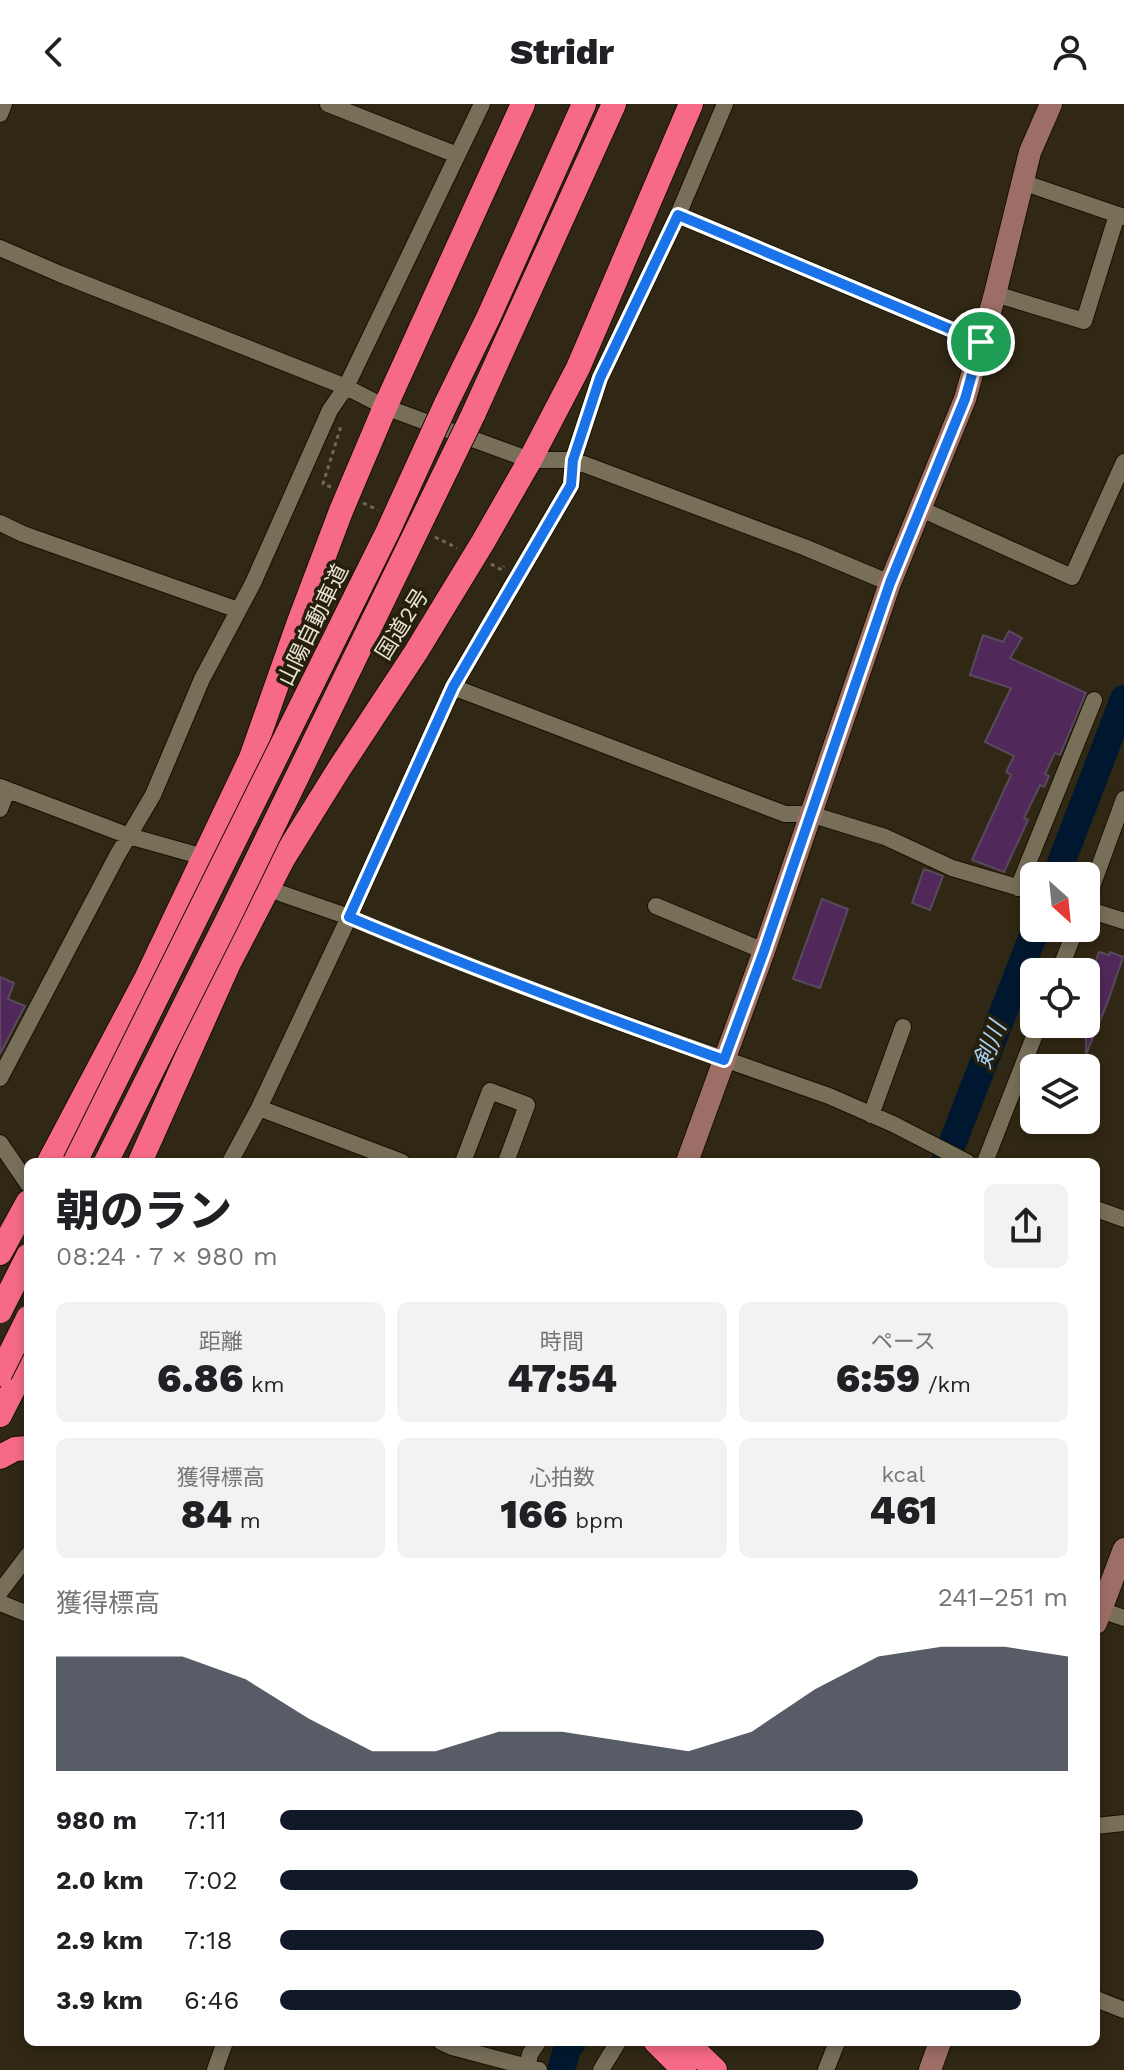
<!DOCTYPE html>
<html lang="ja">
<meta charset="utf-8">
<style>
body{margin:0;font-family:"Work Sans","Noto Sans JP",sans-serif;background:#f2f2f2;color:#202124;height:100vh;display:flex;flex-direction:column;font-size:30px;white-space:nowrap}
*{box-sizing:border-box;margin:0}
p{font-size:26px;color:#757577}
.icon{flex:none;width:44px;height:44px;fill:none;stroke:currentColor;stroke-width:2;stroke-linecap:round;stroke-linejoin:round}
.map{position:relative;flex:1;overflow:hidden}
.panel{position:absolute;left:24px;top:1054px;width:1076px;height:888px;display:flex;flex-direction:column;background:#fff;border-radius:12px;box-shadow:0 4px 12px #0003}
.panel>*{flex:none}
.needle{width:52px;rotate:153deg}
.buttons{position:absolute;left:1020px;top:758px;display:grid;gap:16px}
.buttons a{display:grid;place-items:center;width:80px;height:80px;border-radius:12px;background:#fff;box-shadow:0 4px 12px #0003;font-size:40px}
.pin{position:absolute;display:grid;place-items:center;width:68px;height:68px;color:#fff;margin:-34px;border:4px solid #fff;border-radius:50%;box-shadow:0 2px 8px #0007}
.round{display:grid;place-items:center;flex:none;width:84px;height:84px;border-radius:12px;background:#f2f2f2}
.summary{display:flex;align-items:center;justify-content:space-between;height:136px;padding:0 32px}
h1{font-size:44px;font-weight:800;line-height:60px}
.metrics{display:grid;grid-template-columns:repeat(3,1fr);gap:12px;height:136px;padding:8px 32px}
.metrics div{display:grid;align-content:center;border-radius:12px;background:#f2f2f2;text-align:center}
.metrics b{font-size:40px;font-weight:800}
.metrics small{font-size:22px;font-weight:400}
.metrics p{font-size:22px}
.chart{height:224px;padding:16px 32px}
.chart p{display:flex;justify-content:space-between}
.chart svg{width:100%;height:144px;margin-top:8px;fill:#111827;opacity:.7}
ul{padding:0 32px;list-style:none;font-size:26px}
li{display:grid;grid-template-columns:128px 96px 1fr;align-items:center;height:60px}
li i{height:20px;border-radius:10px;background:#111827}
header{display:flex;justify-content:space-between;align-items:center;height:104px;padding:0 32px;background:#fff;font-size:36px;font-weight:800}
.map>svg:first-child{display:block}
</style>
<header><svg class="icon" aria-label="back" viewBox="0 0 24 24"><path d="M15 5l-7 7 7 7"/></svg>Stridr<svg class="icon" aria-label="person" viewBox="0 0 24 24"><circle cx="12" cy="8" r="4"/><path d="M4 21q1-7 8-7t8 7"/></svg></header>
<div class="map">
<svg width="1124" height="1966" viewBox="0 0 1124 1966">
<rect width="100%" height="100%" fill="#302814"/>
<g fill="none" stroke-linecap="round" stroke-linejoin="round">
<!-- river -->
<path stroke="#00182f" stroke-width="28" d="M1056 772 1124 595
M945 1058 1036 824
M561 1966 567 1945 572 1938"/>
</g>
<!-- building -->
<path fill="#50295a" stroke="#58495c" stroke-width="2" d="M1009 527 1022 534 1010 554 1086 589 1060 651 1055 649 1045 670 1049 672 1044 683 1040 681 1024 714 1028 716 1004 768 972 756 1011 671 1006 668 1014 652 985 638 1011 584 970 571 983 531 1003 538Z
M924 765 943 772 930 806 912 799Z
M822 795 848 805 820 884 793 875Z
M1099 848 1109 851 1110 848 1123 853 1107 900 1086 950V885Z
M0 873 14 879 8 895 25 902 0 950Z"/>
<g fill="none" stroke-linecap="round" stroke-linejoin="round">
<!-- street casing -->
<g stroke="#181100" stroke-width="18">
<path id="street" d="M328 0 457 51
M0 10 4 0
M1022 78 1124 113
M678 111 981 238
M0 144 60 170 346 283 385 303 530 356H573L804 443 890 479
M995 190 1084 217 1117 111
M921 405 1072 473 1124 358
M0 419 23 430 238 506
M453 583 785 710H810L885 733 952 764 1034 788
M0 683 129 732 193 750
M0 705 7 686
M1018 784 1094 596
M280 789 349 813
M1086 799 1124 695
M656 802 764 847
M1086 805 1124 817
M1059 868 1076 824
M602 912 829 992 893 1020 967 1058
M0 974 118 750 153 691 202 575 253 479 330 306 346 283 482 0
M259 1004 402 1058
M871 1011 903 923
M0 1039 28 1080
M230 1058 259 1004 349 813 453 583 571 381 573 356 600 274 678 111 725 0
M463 1058 490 987 527 1001 506 1058
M985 1058 1039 920
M1096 1105 1124 1115
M0 1488 28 1451
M0 1499 28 1510
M1101 1506 1124 1514
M1096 1722 1124 1719
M1096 1895 1124 1906
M441 1938 452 1943 539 1966
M215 1966 225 1938
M527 1966 530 1950 538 1938
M601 1966 618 1938
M826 1966 837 1938"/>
</g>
<!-- secondary casing -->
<g stroke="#181100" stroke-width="24">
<path id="secondary" d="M687 1058 764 847 890 479 965 295 995 190 1030 48 1051 0
M1096 1519 1124 1445
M930 1966 940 1938"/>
</g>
<!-- highway casing -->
<g stroke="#181100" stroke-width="26">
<path id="highway" d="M446 300 489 212 584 0
M473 311 614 0
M49 1058 147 873 251 654 299 518 341 407 385 303 523 0
M140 1058 228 861 283 755 339 665 416 548 483 438 530 356 578 264 691 0
M0 1149 28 1098
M0 1311 28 1256
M0 1353 15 1345 28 1344
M656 1938 684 1966
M686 1938 715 1966"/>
</g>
<!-- path -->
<path stroke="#6f6957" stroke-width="3" stroke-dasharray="4 4" stroke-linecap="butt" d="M331 383 323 380 341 322
M363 399 378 406
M435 433 457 444
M491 460 502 466 504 462
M363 819 423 844 587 907"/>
<!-- street -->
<use href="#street" stroke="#776f58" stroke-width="16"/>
<!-- secondary -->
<use href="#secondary" stroke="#9d6e66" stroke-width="22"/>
<!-- highway -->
<use href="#highway" stroke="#f66a88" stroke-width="24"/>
<!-- highway-bridge casing -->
<g stroke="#181100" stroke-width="26" stroke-linecap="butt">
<path id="highway-bridge" d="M75 1058 388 427 446 300
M106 1058 227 817 473 311
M0 1207 28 1152
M0 1270 28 1214"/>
</g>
<!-- highway-bridge -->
<use href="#highway-bridge" stroke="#f66a88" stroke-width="24"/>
</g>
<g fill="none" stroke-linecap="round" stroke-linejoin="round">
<!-- route casing -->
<g stroke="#fff" stroke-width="16">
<path id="route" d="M678 111 981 238 965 295 890 479 764 847 724 956C598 911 472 865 349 813L453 583 571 381 573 356 600 274Z"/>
</g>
<!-- route -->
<use href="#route" stroke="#1a73e8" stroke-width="10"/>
</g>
<g text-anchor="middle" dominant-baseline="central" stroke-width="7" stroke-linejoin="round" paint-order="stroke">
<!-- street labels -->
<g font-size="22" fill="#e6e2d5" stroke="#261f0a">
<text transform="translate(402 520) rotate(-58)">国道2号</text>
<text transform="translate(313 521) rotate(-64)">山陽自動車道</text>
</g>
<!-- water labels -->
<g font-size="24" font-style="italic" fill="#a5cff9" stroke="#261f0a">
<text transform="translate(990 941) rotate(-69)">剣川</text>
</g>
</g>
</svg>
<div class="buttons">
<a><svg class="needle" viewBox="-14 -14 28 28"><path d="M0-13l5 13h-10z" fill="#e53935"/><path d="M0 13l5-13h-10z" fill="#757577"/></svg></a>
<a><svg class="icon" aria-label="locate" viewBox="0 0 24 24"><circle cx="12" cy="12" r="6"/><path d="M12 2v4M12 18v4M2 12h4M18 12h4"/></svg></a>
<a><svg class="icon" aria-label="layers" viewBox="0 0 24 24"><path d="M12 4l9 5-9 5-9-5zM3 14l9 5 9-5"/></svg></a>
</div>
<div class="pin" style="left:981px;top:238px;background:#1e9e55"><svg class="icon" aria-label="arrive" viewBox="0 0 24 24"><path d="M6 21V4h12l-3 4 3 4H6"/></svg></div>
<section class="panel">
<div class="summary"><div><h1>朝のラン</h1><p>08:24 · 7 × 980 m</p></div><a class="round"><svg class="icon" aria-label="share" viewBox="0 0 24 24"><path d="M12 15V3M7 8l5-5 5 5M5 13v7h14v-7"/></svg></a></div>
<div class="metrics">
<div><p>距離</p><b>6.86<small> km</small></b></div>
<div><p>時間</p><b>47:54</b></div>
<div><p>ペース</p><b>6:59<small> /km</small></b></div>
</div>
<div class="metrics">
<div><p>獲得標高</p><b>84<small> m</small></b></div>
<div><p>心拍数</p><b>166<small> bpm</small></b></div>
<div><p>kcal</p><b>461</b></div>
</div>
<div class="chart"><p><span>獲得標高</span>241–251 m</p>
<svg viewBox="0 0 160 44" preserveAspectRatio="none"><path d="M0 44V9L10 9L20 9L30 16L40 28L50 38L60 38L70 32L80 32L90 35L100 38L110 32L120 19L130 9L140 6L150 6L160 9V44z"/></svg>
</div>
<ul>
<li><b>980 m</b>7:11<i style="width:74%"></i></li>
<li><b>2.0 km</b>7:02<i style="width:81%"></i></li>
<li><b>2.9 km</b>7:18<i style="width:69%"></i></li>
<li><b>3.9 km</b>6:46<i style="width:94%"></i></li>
</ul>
</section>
</div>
